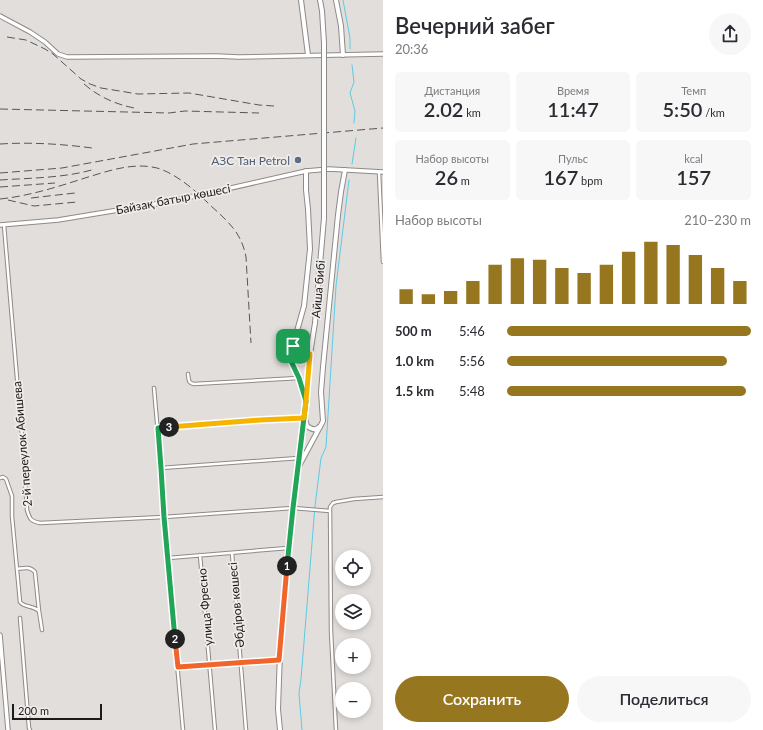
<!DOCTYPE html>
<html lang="ru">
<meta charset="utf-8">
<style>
body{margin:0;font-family:Lato,sans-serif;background:#f7f7f7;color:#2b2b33;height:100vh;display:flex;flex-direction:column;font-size:15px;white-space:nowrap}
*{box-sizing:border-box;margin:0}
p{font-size:13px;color:#7c7c81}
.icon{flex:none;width:22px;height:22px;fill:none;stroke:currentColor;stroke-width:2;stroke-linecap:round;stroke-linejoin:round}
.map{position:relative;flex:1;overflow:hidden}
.side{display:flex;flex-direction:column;background:#fff;width:380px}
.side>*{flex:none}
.controls{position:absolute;left:335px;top:550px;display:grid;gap:8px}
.controls a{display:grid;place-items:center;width:36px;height:36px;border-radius:50%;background:#fff;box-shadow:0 2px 6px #0003;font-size:20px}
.scale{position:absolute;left:12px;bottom:10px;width:90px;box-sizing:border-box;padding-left:4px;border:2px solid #1c1a1a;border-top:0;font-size:11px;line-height:14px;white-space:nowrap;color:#1c1a1a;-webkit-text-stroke:3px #f0ece9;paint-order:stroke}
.pin{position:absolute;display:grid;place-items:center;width:34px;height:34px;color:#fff;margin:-17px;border-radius:8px;box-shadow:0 2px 6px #0006}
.km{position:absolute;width:20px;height:20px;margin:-10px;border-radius:50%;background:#222;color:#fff;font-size:11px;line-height:20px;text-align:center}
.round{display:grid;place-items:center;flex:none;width:42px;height:42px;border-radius:21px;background:#f7f7f7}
.headline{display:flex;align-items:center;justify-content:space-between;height:68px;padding:0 12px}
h1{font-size:22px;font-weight:600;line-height:30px}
.figures{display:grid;grid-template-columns:repeat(3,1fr);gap:6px;height:68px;padding:4px 12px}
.figures div{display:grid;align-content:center;border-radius:6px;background:#f7f7f7;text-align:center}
.figures b{font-size:20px;font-weight:600}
.figures small{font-size:11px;font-weight:400}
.figures p{font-size:11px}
.chart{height:112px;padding:8px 12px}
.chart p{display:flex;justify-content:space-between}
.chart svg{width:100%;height:72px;margin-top:4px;stroke:#96761e;stroke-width:6}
.cta{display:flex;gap:8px;margin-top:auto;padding:8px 12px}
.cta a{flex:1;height:46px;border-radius:24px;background:#96761e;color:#fff;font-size:16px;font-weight:600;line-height:46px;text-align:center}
.cta a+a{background:#f7f7f7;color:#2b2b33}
ul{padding:0 12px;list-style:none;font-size:13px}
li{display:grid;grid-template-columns:64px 48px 1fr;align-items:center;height:30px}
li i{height:10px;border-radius:5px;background:#96761e}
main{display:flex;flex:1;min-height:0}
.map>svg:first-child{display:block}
</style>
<main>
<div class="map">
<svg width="383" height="730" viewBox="0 0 383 730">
<rect width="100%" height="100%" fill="#e2dedc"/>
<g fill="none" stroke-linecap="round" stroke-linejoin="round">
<!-- stream -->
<path stroke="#5ccbe5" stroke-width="1" d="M343 0 350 38V49
M352 65 354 82 350 93 355 111 354 123
M352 164 356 138
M302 730 299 693 301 679 307 605 315 506 321 458 326 447 336 286 349 180"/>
<!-- street casing -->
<g stroke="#8e8a88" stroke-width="4.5">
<path id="street" d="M379 172 383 262
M4 225 23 449 27 510C30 520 31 521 40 523L164 517 293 508 330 511
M188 374C189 380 188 383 194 384L299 378
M154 388 161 468 164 517 183 730
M158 428 260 419 304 418
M161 468 299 458
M0 478 3 477 6 479 12 496V516L20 602C25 608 32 605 39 611L42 630
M232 553 246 730
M200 555 215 730
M168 558 288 548
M17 569C24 568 30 566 35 572L39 611
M20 618 29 728 30 730
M178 667 279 660
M336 730 331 631 330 507 333 503 336 502 354 499 383 497"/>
</g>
<!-- secondary casing -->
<g stroke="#8e8a88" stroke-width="5.5">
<path id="secondary" d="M0 16 30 32 45 42 58 54 67 57 217 56 238 57 383 54
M0 225 58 220 155 204 200 195 306 171 329 169 383 172
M0 635 8 730"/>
</g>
<!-- primary casing -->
<g stroke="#8e8a88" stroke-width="6">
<path id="primary" d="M301 0 308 55
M320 0 322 11 324 43
M336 0 341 26 343 55
M293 352 294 359 296 361 303 362 306 360 310 354
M305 399 299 378 290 359V356L304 306 310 249 308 209 306 190V171
M305 419 307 426C311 429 316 431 319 427
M300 464 322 423 323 421 321 392 323 367 338 215 341 192 345 170
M280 730 278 709 280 652 288 548 306 401 310 354 315 323 324 218V182"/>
</g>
<!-- street -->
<use href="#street" stroke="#fff" stroke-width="2.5"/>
<!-- secondary -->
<use href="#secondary" stroke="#fff" stroke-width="3.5"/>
<!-- primary -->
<use href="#primary" stroke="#fff" stroke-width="4"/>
<!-- rail -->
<path stroke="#585655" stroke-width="1" stroke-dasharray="8 4" stroke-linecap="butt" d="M7 37 26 40 45 49 53 54 81 79 90 84 101 88 138 94 189 93 259 105 274 106
M84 84C99 97 115 104 134 108
M0 109 169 113 185 111 259 113
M0 144C30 142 62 144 92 148
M0 173 62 168 193 144 383 128
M0 180C30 178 66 178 95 169
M0 187 55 183
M31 198 75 193
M0 199C29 196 57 187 85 178 108 171 133 162 157 168 175 173 195 190 209 204 227 221 241 231 246 257L251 343
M8 200 34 206 77 202"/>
<!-- primary-bridge casing -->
<g stroke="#8e8a88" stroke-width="6" stroke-linecap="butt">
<path id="primary-bridge" d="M324 43V182"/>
</g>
<!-- primary-bridge -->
<use href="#primary-bridge" stroke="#fff" stroke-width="4"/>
</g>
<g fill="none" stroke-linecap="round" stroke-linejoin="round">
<!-- split-1 casing -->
<g stroke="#fff" stroke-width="8">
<path id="split-1" d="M287 566 293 508 306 401 299 378 290 359V356L293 346"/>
</g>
<!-- split-2 casing -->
<g stroke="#fff" stroke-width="8">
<path id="split-2" d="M175 639 178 667 279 660 287 566"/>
</g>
<!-- split-3 casing -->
<g stroke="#fff" stroke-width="8">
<path id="split-3" d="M169 427 158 428 161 468 164 517 175 639"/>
</g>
<!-- split-4 casing -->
<g stroke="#fff" stroke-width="8">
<path id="split-4" d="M169 427 260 420 304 418 306 401 310 354C309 356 308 358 306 359 302 363 294 362 293 356 292 353 293 350 293 346"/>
</g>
<!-- split-1 -->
<use href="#split-1" stroke="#22a559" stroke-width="5"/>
<!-- split-2 -->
<use href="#split-2" stroke="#f0652b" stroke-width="5"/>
<!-- split-3 -->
<use href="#split-3" stroke="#22a559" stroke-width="5"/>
<!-- split-4 -->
<use href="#split-4" stroke="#f5b400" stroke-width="5"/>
</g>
<!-- markers -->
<circle fill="#5c6f8a" stroke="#f0ece9" stroke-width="1.5" cx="298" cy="160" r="4"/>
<g text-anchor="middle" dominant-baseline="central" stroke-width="3.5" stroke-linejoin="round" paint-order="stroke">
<!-- service labels -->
<g font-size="12" fill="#4e5e75" stroke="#f0ece9" text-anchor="end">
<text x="290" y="160">АЗС Тан Petrol</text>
</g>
<!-- street labels -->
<g font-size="12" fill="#1c1a1a" stroke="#f0ece9">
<text transform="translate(173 199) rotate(-11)">Байзақ батыр көшесі</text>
<text transform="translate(318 289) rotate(-85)">Айша бибі</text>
<text transform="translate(22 444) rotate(-95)">2-й переулок Абишева</text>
<text transform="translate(236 605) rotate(-95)">Әбдіров көшесі</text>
<text transform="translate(205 607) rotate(-95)">улица Фресно</text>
</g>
</g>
</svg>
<div class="controls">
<a><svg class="icon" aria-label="locate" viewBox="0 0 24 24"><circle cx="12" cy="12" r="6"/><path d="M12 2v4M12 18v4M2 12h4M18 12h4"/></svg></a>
<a><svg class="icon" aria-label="layers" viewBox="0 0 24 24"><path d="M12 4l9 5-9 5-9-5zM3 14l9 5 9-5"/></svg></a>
<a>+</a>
<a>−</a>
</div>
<div class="scale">200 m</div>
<div class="pin" style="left:293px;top:346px;background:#1e9e55"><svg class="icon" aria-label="arrive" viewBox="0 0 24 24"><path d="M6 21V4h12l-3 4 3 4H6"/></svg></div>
<b class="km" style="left:287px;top:566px">1</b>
<b class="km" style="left:175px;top:639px">2</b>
<b class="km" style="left:169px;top:427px">3</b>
</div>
<section class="side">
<div class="headline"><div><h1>Вечерний забег</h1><p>20:36</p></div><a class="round"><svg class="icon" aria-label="share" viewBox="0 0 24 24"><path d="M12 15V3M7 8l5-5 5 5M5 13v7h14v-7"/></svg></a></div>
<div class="figures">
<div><p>Дистанция</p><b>2.02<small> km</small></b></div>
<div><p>Время</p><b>11:47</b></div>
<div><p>Темп</p><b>5:50<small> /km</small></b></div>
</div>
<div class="figures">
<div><p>Набор высоты</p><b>26<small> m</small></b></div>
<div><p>Пульс</p><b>167<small> bpm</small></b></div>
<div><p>kcal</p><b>157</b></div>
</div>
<div class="chart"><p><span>Набор высоты</span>210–230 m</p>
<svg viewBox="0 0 160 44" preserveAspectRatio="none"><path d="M5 44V35M15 44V38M25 44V36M35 44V30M45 44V20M55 44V16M65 44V17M75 44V22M85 44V25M95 44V20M105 44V12M115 44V6M125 44V8M135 44V14M145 44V22M155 44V30"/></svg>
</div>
<ul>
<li><b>500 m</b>5:46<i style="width:100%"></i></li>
<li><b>1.0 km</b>5:56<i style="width:90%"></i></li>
<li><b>1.5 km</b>5:48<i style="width:98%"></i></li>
</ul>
<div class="cta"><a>Сохранить</a><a>Поделиться</a></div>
</section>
</main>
